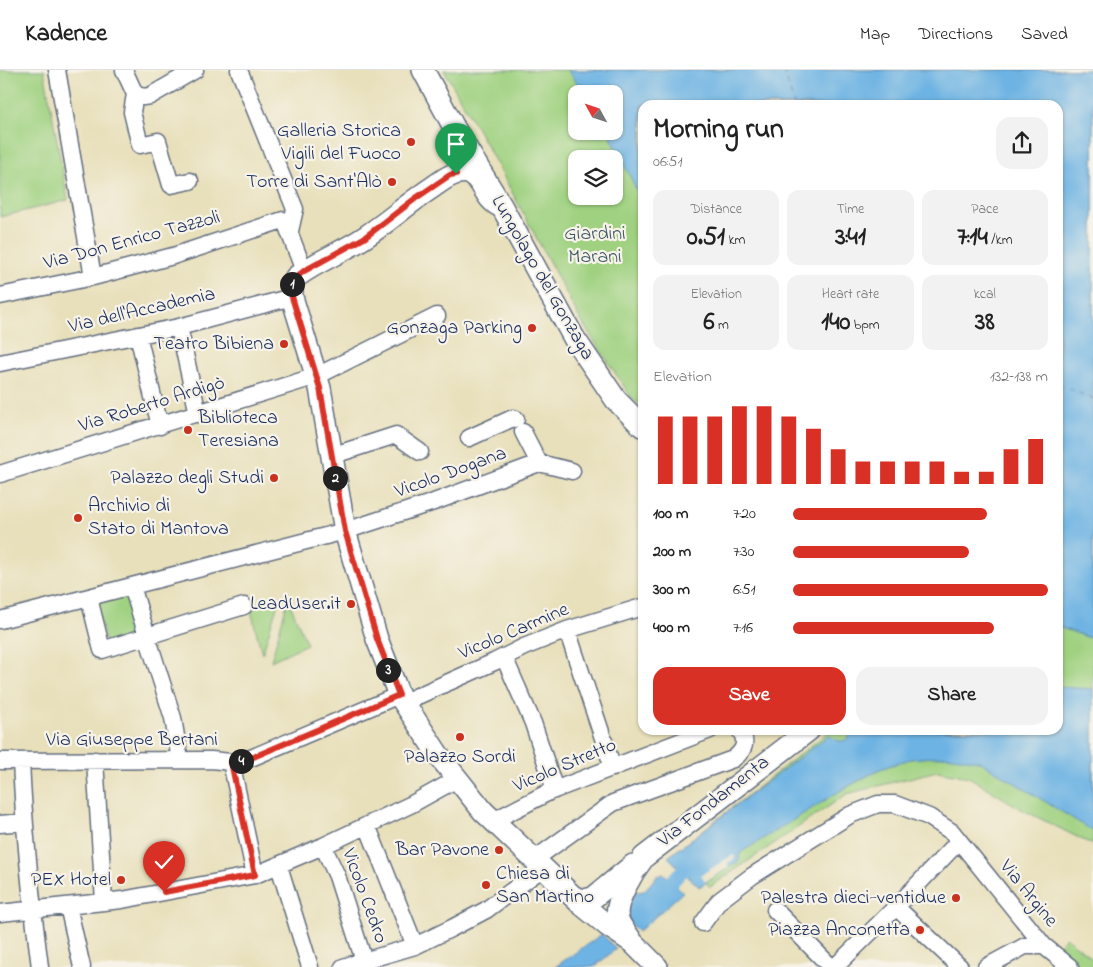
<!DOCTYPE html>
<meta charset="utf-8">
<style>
body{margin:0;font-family:"Indie Flower",sans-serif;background:#f2f2f2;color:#222;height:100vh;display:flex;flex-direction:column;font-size:19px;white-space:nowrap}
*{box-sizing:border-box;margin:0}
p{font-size:16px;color:#767676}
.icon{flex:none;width:28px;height:28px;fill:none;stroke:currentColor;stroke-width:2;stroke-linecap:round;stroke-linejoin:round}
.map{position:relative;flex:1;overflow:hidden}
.drawer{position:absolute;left:638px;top:30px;width:425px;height:635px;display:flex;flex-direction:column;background:#fff;border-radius:15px;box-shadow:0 1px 4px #0004}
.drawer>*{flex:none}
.needle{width:32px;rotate:310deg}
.fabs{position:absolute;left:568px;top:15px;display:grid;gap:10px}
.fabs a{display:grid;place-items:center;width:55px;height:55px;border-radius:10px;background:#fff;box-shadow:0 1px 4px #0004;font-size:25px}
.pin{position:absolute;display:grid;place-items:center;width:42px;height:42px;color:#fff;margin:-51px -21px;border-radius:50% 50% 50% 0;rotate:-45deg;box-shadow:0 0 5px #0007}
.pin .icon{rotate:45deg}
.km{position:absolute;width:25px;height:25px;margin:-12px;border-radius:50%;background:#222;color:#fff;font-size:14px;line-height:25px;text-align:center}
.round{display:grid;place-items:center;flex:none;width:52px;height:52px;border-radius:15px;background:#f2f2f2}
.head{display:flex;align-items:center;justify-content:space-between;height:85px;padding:0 15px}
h1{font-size:28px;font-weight:800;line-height:38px}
.stats{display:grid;grid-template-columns:repeat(3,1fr);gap:8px;height:85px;padding:5px 15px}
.stats div{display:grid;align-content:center;border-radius:12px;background:#f2f2f2;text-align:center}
.stats b{font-size:25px;font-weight:800}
.stats small{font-size:14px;font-weight:400}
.stats p{font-size:14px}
.chart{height:140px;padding:10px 15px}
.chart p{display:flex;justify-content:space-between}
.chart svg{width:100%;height:90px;margin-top:5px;stroke:#d93025;stroke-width:6}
.action{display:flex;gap:10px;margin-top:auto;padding:10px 15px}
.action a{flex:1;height:58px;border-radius:15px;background:#d93025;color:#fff;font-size:20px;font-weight:800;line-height:58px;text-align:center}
.action a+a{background:#f2f2f2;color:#222}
ul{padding:0 15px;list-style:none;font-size:16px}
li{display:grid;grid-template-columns:80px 60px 1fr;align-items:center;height:38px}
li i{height:12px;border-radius:6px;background:#d93025}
header{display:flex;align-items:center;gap:30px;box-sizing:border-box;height:70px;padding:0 25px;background:#fff;border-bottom:1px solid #e0e0e0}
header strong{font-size:24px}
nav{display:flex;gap:28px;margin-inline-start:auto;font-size:18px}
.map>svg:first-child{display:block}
</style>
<header>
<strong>Kadence</strong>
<nav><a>Map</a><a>Directions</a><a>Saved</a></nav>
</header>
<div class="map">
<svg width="1093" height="897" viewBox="0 0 1093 897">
<rect width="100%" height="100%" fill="#f7f3e8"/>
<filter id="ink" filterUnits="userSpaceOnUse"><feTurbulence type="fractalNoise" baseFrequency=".02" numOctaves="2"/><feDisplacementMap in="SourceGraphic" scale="10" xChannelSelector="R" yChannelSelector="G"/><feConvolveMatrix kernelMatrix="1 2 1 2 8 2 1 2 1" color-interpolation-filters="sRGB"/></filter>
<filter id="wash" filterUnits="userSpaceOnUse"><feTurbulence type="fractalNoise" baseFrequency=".0096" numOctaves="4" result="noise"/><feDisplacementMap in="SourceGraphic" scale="20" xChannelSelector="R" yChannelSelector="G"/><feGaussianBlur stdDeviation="1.12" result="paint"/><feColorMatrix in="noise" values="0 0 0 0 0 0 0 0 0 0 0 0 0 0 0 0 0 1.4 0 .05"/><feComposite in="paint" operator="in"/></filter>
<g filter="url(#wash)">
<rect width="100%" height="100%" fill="#e8e0bb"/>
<!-- green -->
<path fill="#9fd180" stroke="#5d806f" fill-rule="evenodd" d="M0 0H44L68 130 0 147Z
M444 0H1093V775L1021 739 969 707 937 701 847 724 710 817 675 782 831 660H1058V35H642V337L631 327 581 251 499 98ZM576 24H614V61H576ZM576 89H614V126H576Z
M130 523 141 565 106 574 95 532Z
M280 527 262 584 250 537Z
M288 529 307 574 271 591Z
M1066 867 1093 889V897H1081L1057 878Z"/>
<!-- water -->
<path fill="#6db3e3" stroke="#4471a0" d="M568 0H1093V569L1058 557V35H642V129L636 119 608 61H614V24H585Z
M1058 617 1093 619V761L979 691 947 686 910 689 880 699 840 721 740 783 739 791 699 817 668 787 829 665C839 674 848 673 852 660H1058Z
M663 803 683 822 638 862 629 853 627 837 636 822 644 821 658 805 660 806Z
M602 864 616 879 594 897H555Z"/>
<!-- pier -->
<path fill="#e8e0bb" d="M733 785 735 788 727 793 729 797 705 812 701 805Z"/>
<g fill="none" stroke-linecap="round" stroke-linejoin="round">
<!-- canal -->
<path stroke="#6db3e3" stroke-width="14" d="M659 825 682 801"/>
<!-- ferry -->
<path stroke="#345786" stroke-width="1" stroke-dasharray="6 5" stroke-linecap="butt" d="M784 0 794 35
M1058 314 1093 329"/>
</g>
</g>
<g filter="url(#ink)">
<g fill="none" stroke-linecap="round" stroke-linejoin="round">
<!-- minor casing -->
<g stroke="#636d7f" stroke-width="19">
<path id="minor" d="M57 0 93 207
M124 0 135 24 132 42 140 75 158 71 171 115 190 111
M239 0 295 139 290 161
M135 24 143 27 150 26 195 0
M0 226 93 207 173 186 283 150 285 151 304 201
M179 257 198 344
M138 265 160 356
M0 293 179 257 292 227
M523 362 539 393
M469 368 513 348 516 349
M331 386 396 365 420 382
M0 404 317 306 437 246
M89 528 102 580 147 566 132 516
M0 550 345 461 434 432 539 393 572 401
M567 560 613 698
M504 587 533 653 555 720
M404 632 494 592 524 577 567 560 642 537
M95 690 104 832
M180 690 173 648 147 566 244 536
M0 691 211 690 231 692 251 688 399 625
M21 691C24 760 31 828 40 897
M231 692 255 805
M493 751 549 722 710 660
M0 754 24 752
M367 755 415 876
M323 776 337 806 364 891
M535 789 613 733 733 689C744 681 748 672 740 660
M279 796 310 897
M68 836 82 897
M896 837 960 897
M775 840 831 897
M0 843 122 830 255 805 323 776 412 734 457 709
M703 853 719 831 752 806 850 745 878 734H895L929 747 952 762 1044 876 1070 897
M343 897 415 876 452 858 486 840 544 797
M835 897 896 837 959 771
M986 897 1025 876H1044"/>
</g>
<!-- major casing -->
<g stroke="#636d7f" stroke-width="24">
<path id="major" d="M423 0 456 61 502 137 574 268 616 330 642 356
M502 137C483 130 484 107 468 103 455 100 443 110 433 117 410 132 389 151 365 167 343 182 317 191 296 207L292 215V227L320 318 345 461 377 569 399 625 439 686 483 741 581 834 608 856 632 872 657 897
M574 827 584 830 593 828 633 795
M631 870C627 863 620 857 618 849 613 833 634 800 644 787L809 660"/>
</g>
<!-- minor -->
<use href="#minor" stroke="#fff" stroke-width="16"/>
<!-- major -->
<use href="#major" stroke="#fff" stroke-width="21"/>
</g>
</g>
<g fill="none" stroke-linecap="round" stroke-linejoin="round" filter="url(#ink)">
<!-- route casing -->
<g stroke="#fff" stroke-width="10">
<path id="route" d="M164 822 255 805 231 692 251 688 399 625 377 569 345 461 320 318 292 227C291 214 293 209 304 201L364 168 416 128 450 105 456 104"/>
</g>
<!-- route -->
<use href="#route" stroke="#d93025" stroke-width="6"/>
</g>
<!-- markers -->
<g fill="#c8321e" stroke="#f7f3e8" stroke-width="2">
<circle cx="411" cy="72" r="5"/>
<circle cx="392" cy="112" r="5"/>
<circle cx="532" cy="258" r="5"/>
<circle cx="284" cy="274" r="5"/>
<circle cx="188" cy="360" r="5"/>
<circle cx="274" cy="408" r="5"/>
<circle cx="78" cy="448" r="5"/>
<circle cx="351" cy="534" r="5"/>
<circle cx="460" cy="667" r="5"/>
<circle cx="499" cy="780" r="5"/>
<circle cx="121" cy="810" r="5"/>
<circle cx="486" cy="815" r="5"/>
<circle cx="956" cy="828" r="5"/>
<circle cx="920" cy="860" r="5"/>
</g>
<g text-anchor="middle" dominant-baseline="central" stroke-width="4.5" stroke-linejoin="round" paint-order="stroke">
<!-- poi labels -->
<g font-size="20" fill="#1b2f5e" stroke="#f7f3e8" text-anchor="end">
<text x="401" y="61">Galleria Storica<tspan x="401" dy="23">Vigili del Fuoco</tspan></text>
<text x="382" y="112">Torre di Sant'Alò</text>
<text x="522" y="258">Gonzaga Parking</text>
<text x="274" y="274">Teatro Bibiena</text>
<text x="198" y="348" text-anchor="start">Biblioteca<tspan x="198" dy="23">Teresiana</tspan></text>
<text x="264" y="408">Palazzo degli Studi</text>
<text x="88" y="436" text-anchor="start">Archivio di<tspan x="88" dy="23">Stato di Mantova</tspan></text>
<text x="341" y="534">LeadUser.it</text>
<text x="460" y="687" text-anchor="middle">Palazzo Sordi</text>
<text x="489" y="780">Bar Pavone</text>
<text x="496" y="804" text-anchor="start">Chiesa di<tspan x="496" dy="23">San Martino</tspan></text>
<text x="111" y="810">PEX Hotel</text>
<text x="946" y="828">Palestra dieci-ventidue</text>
<text x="910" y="860">Piazza Anconetta</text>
</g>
<!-- park labels -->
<g font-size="20" fill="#3c5866" stroke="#f7f3e8">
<text x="595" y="164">Giardini<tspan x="595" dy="23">Marani</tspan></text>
</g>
<!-- street labels -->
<g font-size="20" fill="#1b2f5e" stroke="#f7f3e8">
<text transform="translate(132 171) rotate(-15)">Via Don Enrico Tazzoli</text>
<text transform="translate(542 208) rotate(60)">Lungolago del Gonzaga</text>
<text transform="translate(142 241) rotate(-13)">Via dell'Accademia</text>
<text transform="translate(152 335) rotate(-17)">Via Roberto Ardigò</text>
<text transform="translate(451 403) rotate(-20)">Vicolo Dogana</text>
<text transform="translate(514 562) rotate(-23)">Vicolo Carmine</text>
<text x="132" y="670">Via Giuseppe Bertani</text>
<text transform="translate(565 696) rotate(-23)">Vicolo Stretto</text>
<text transform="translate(714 732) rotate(-38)">Via Fondamenta</text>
<text transform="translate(1028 824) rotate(51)">Via Argine</text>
<text transform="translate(364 826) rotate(70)">Vicolo Cedro</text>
</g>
</g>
</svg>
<div class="fabs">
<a><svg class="needle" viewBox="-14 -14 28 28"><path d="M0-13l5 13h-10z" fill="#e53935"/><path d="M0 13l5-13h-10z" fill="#767676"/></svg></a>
<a><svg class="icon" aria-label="layers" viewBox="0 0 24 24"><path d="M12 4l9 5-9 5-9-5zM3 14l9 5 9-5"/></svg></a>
</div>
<div class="pin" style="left:456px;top:104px;background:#1e9e55"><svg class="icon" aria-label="arrive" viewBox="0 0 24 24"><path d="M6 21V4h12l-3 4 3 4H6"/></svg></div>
<div class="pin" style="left:164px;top:822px;background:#d93025"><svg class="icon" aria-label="check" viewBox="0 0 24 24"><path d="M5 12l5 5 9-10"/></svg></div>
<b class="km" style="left:292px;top:214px">1</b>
<b class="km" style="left:335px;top:408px">2</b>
<b class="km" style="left:388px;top:600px">3</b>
<b class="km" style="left:241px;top:691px">4</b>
<section class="drawer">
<div class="head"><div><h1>Morning run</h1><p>06:51</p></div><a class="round"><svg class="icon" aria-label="share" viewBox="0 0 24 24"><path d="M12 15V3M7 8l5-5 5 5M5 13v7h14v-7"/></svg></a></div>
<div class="stats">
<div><p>Distance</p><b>0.51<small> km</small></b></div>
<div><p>Time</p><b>3:41</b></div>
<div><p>Pace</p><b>7:14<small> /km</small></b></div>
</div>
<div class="stats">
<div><p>Elevation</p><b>6<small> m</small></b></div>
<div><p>Heart rate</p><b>140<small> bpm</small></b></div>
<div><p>kcal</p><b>38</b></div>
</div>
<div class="chart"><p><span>Elevation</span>132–138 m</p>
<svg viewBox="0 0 160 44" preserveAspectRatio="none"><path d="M5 44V11M15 44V11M25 44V11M35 44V6M45 44V6M55 44V11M65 44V17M75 44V27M85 44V33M95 44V33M105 44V33M115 44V33M125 44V38M135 44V38M145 44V27M155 44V22"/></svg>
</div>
<ul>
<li><b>100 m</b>7:20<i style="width:76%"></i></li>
<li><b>200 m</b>7:30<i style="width:69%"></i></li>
<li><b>300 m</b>6:51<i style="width:100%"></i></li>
<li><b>400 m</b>7:16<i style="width:79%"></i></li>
</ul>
<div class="action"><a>Save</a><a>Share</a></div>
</section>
</div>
